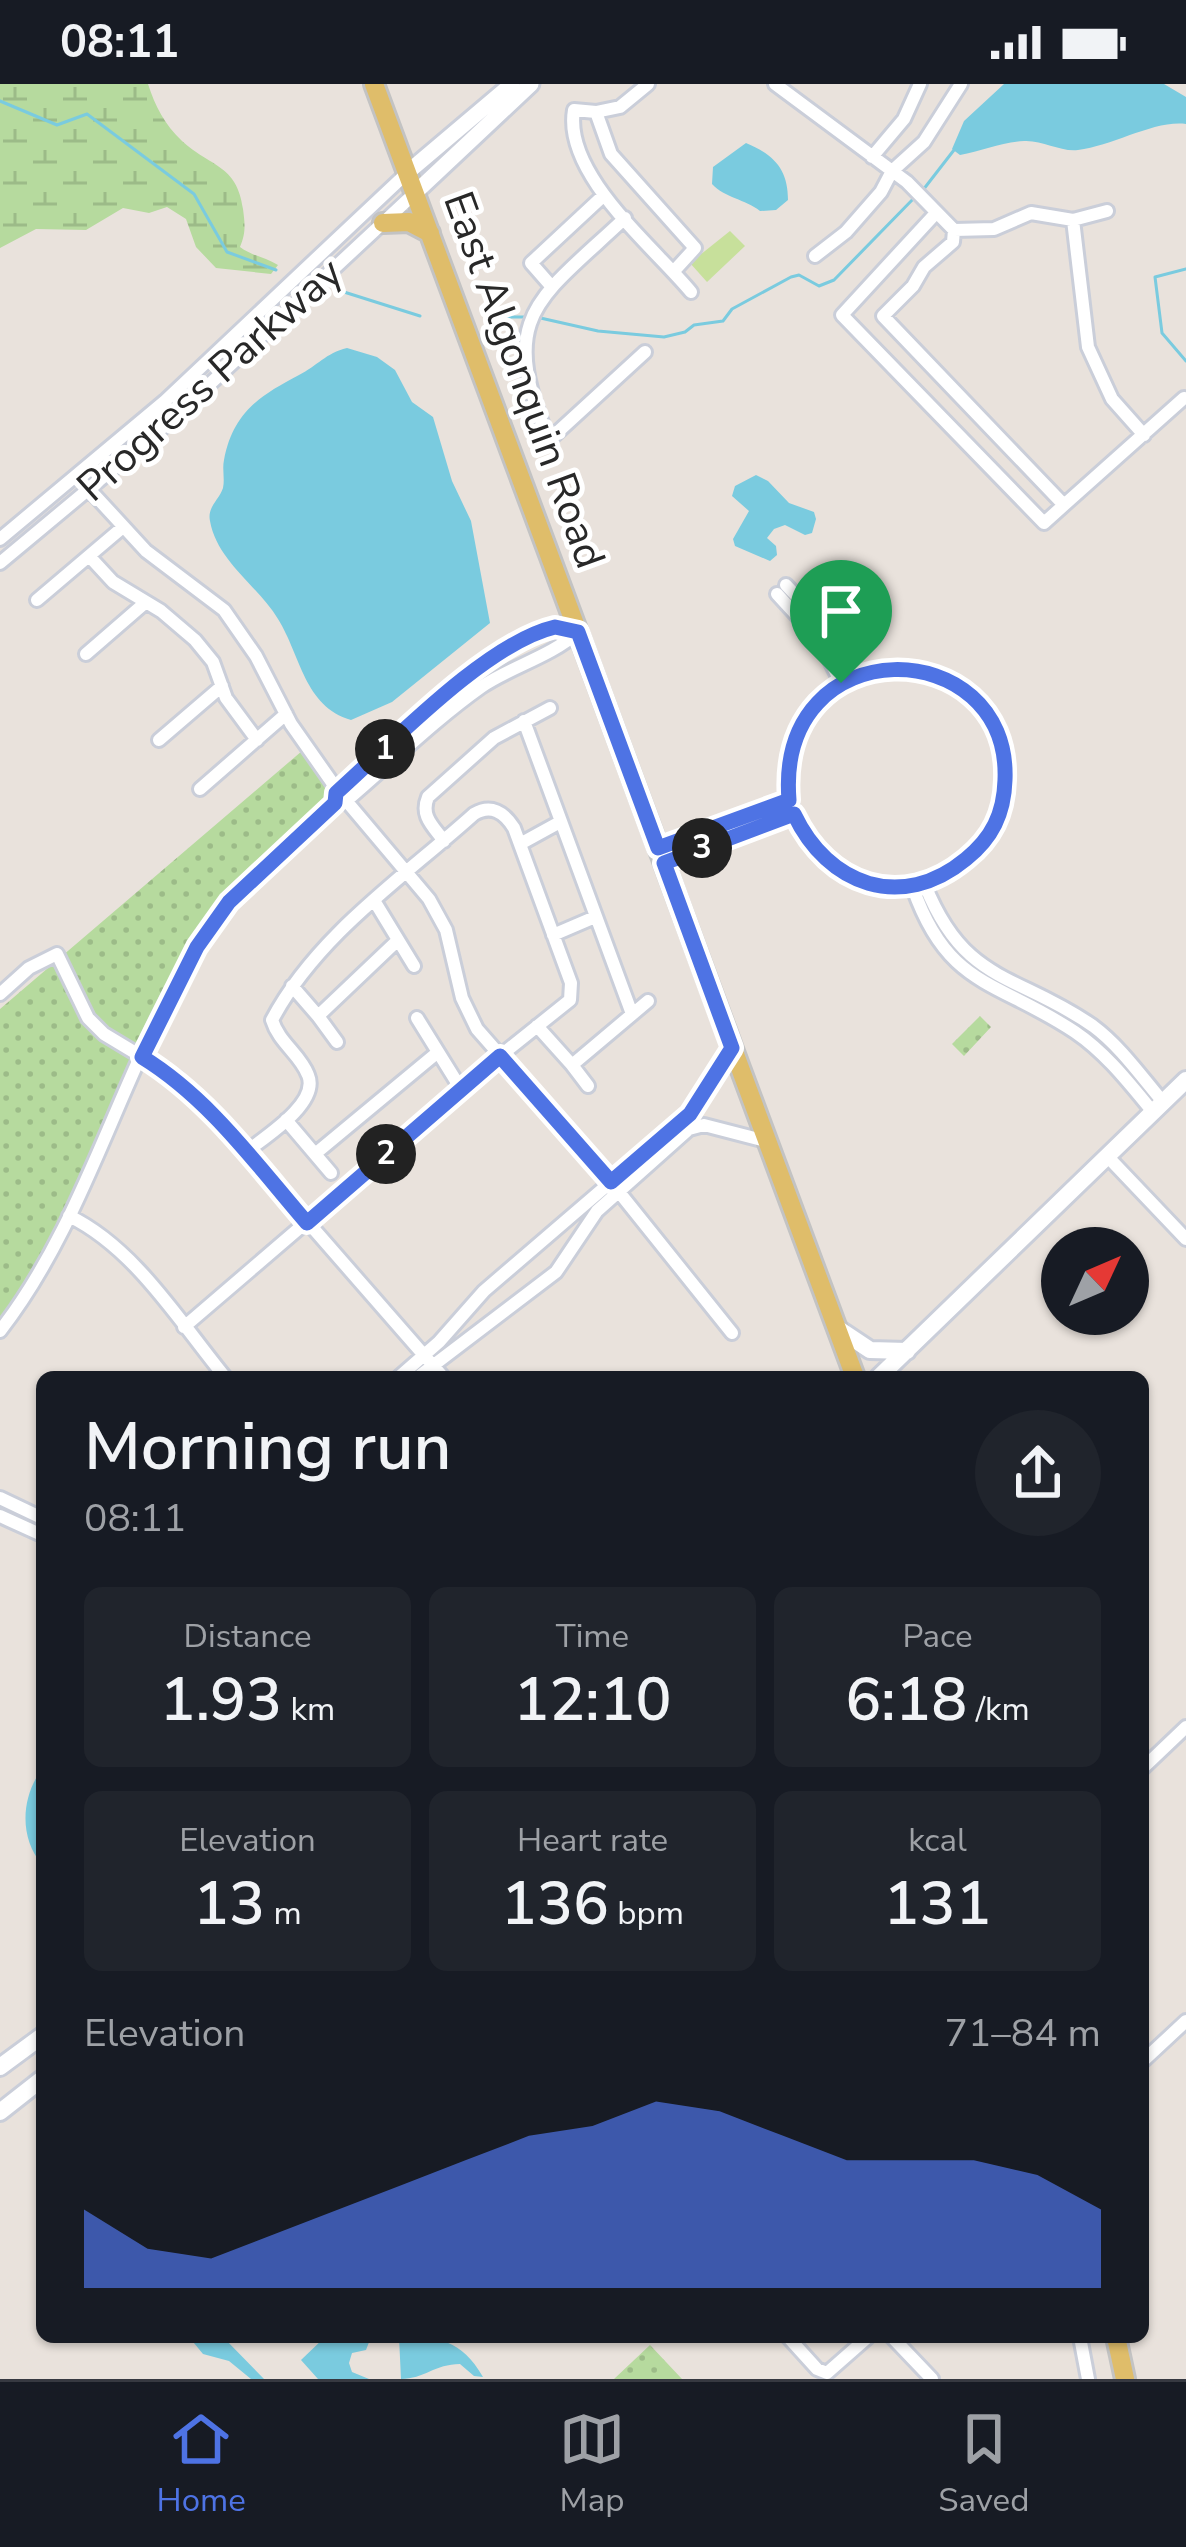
<!DOCTYPE html>
<meta charset="utf-8">
<style>
body{margin:0;font-family:"Nunito Sans",sans-serif;background:#20242c;color:#f1f3f6;height:100vh;display:flex;flex-direction:column;font-size:45px;white-space:nowrap}
*{box-sizing:border-box;margin:0}
p{font-size:39px;color:#9ea1a6}
.icon{flex:none;width:66px;height:66px;fill:none;stroke:currentColor;stroke-width:2;stroke-linecap:round;stroke-linejoin:round}
.map{position:relative;flex:1;overflow:hidden}
.side{position:absolute;left:36px;top:1287px;width:1113px;height:972px;display:flex;flex-direction:column;background:#171b24;border-radius:18px;box-shadow:0 3px 9px #0004}
.side>*{flex:none}
.needle{width:78px;rotate:46deg}
.controls{position:absolute;left:1041px;top:1143px;display:grid;gap:24px}
.controls a{display:grid;place-items:center;width:108px;height:108px;border-radius:50%;background:#171b24;box-shadow:0 3px 9px #0004;font-size:60px}
.pin{position:absolute;display:grid;place-items:center;width:102px;height:102px;color:#fff;margin:-123px -51px;border-radius:50% 50% 50% 0;rotate:-45deg;box-shadow:0 0 12px #0007}
.pin .icon{rotate:45deg}
.km{position:absolute;width:60px;height:60px;margin:-30px;border-radius:50%;background:#222;color:#fff;font-size:33px;line-height:60px;text-align:center}
.round{display:grid;place-items:center;flex:none;width:126px;height:126px;border-radius:63px;background:#20242c}
.head{display:flex;align-items:center;justify-content:space-between;height:204px;padding:0 48px}
h1{font-size:66px;font-weight:600;line-height:90px}
.metrics{display:grid;grid-template-columns:repeat(3,1fr);gap:18px;height:204px;padding:12px 48px}
.metrics div{display:grid;align-content:center;border-radius:18px;background:#20242c;text-align:center}
.metrics b{font-size:60px;font-weight:600}
.metrics small{font-size:33px;font-weight:400}
.metrics p{font-size:33px}
.chart{height:336px;padding:24px 48px}
.chart p{display:flex;justify-content:space-between}
.chart svg{width:100%;height:216px;margin-top:12px;fill:#4e73e4;opacity:.7}
.status{display:flex;justify-content:space-between;align-items:center;height:84px;padding:0 60px;background:#171b24;direction:ltr}
.status svg{height:33px;fill:currentColor}
.tabs{display:flex;justify-content:space-around;align-items:center;height:168px;border-top:3px solid #363941;background:#171b24;font-size:33px;color:#9ea1a6}
.tabs a{display:grid;justify-items:center;gap:6px}
.tabs .active{color:#4e73e4}
.map>svg:first-child{display:block}
</style>
<div class="status"><b>08:11</b><svg viewBox="0 0 49 12"><path d="M0 12V9h3v3zM5 12V6h3v6zM10 12V3h3v9zM15 12V0h3v12zM26 1h20v11H26zM47 4h2v5h-2z"/></svg></div>
<div class="map">
<svg width="1186" height="2295" viewBox="0 0 1186 2295">
<defs>
<pattern id="wetland-marsh" width="20" height="14" patternUnits="userSpaceOnUse" patternTransform="scale(3)"><rect width="20" height="14" fill="#b6da9e"/><path d="M1 5h8M5 5V1M11 12h8M15 12V8" fill="none" stroke="#9cbb88"/></pattern>
<pattern id="park-dots" width="8" height="8" patternUnits="userSpaceOnUse" patternTransform="scale(3)"><rect width="8" height="8" fill="#b6da9e"/><path d="M2 2h.1M6 6h.1" fill="none" stroke="#9cbb88" stroke-width="1.8" stroke-linecap="round"/></pattern>
</defs>
<rect width="100%" height="100%" fill="#e9e2dc"/>
<!-- wetland -->
<path fill="url(#wetland-marsh)" d="M0 0H148C155 22 165 41 182 57 210 83 237 80 243 125 245 140 246 149 240 163 252 172 265 173 278 181L271 190 216 184 196 163 186 135 167 123 149 129 123 124 86 146 36 145 0 164Z"/>
<!-- park -->
<path fill="url(#park-dots)" d="M309 661 338 707 229 818 197 863 73 1124 0 1247V925Z
M980 932 991 943 964 972 952 960Z
M650 2261 682 2295H614Z"/>
<!-- pitch -->
<path fill="#c7e09b" d="M730 147 745 162 707 198 690 179Z"/>
<!-- water -->
<path fill="#7acbdf" d="M1004 0H1164L1186 13V40C1154 36 1113 62 1078 66 1060 68 1043 56 1024 57 1003 58 981 67 960 71L952 65 964 37Z
M746 59C775 71 788 86 788 116L776 126 760 127C745 115 725 114 712 100L713 83Z
M347 264 377 273 395 286 412 318 433 333 452 397 471 437 490 539 392 618 351 636C304 622 301 572 278 535 258 502 217 477 210 437 207 423 219 416 223 404 225 395 222 385 224 376 233 329 259 312 299 291 317 282 326 269 347 264Z
M756 391 768 397 789 419 814 428 816 435 812 449 805 451 785 441 774 445 767 454 776 462 777 471 770 477 735 462 733 455 749 427 732 412 735 402Z
M42 1685V1780C19 1754 21 1713 42 1685Z
M189 2253H223L264 2295H251L229 2277 203 2270Z
M325 2253H371L366 2266 352 2269 349 2279 352 2288 369 2295H318L301 2276Z
M399 2253C439 2253 461 2255 483 2293L474 2292 460 2280C435 2280 424 2295 401 2295Z"/>
<g fill="none" stroke-linecap="round" stroke-linejoin="round">
<!-- stream -->
<path stroke="#7acbdf" stroke-width="3" d="M0 17 57 41 87 30 194 110 227 168 276 186
M923 106 954 66
M1186 185 1155 193 1162 249 1186 277
M344 208 420 232
M486 233H526
M536 233 598 247 664 253 685 248 694 241 723 237 732 225 791 193 799 191 819 202 834 196 916 112"/>
<!-- minor casing -->
<g stroke="#caced9" stroke-width="18">
<path id="minor" d="M775 0 907 98 954 146
M596 28 620 23 648 0
M872 73 904 35 920 0
M936 129 842 231 1044 439 1064 421
M625 134C538 216 496 231 549 356L645 268
M1073 136 1088 263 1112 315 1144 351
M954 146 953 158 924 183 913 202 883 232 1064 421 1184 314
M954 146 994 145 1031 129 1073 136 1107 127
M815 172 846 148 881 108 892 87 924 58 961 0
M674 187 695 164 611 70 596 28 574 26C563 90 653 162 691 208
M552 203 531 179 603 112
M89 405 146 467 224 526 256 572 291 640 338 707 429 815 446 846 462 914 477 945 611 1098 732 1249
M0 455 165 317 408 88
M89 472 113 498 161 527 195 556 213 578 226 614 257 656
M0 479 168 339 416 108
M786 501 831 549 854 593
M777 510 821 558 841 599
M37 516 123 443
M86 570 146 518
M788 694a109 109 0 1 1 218 0a109 109 0 1 1-218 0Z
M524 637 632 930
M159 656 222 602
M200 705 286 630
M338 707 455 602 497 572 545 545 555 543 578 548
M444 757C433 742 420 732 428 713L494 654 550 624
M520 760 560 738
M658 763 789 716
M664 779 794 730
M925 801C965 901 1017 889 1093 942 1120 962 1141 992 1163 1018
M913 804C948 904 997 896 1075 948 1106 969 1129 999 1153 1028
M375 818 414 882
M553 851 595 833
M292 902 318 932 398 856
M0 910 29 884 57 870 88 934 104 950 177 994 230 1049 443 1293
M318 932 337 958
M417 934 461 1005
M537 942 572 981 648 917
M572 981 588 1002
M286 1036 331 1089
M315 1070 438 968
M1107 1072 1186 1155
M69 1132C135 1164 179 1237 225 1293
M184 1243 500 972 570 916 571 899 514 744C504 728 491 720 474 730 404 793 317 851 272 936 279 959 300 970 308 991 320 1019 265 1053 246 1068
M0 1247C94 1126 124 967 212 841 245 794 292 757 335 719L345 718C390 680 433 637 481 603 512 582 550 573 578 548
M399 1293 439 1258 484 1207 690 1030 732 964
M418 1293 556 1188 597 1127 689 1045 704 1041 766 1057
M0 1414 42 1434
M0 1432 42 1451
M1143 1684 1186 1643
M1143 1977 1186 1937
M788 2253 817 2285 827 2289 868 2253
M892 2253 932 2295
M1080 2253 1088 2295"/>
</g>
<!-- tertiary casing -->
<g stroke="#caced9" stroke-width="21">
<path id="tertiary" d="M408 88 512 0
M416 108 531 0"/>
</g>
<!-- secondary casing -->
<g stroke="#caced9" stroke-width="22">
<path id="secondary" d="M837 1244 870 1266 907 1267
M879 1293 1186 996
M0 1983 42 1952
M0 2028 42 1995"/>
</g>
<!-- primary casing -->
<g stroke="#c3c3c3" stroke-width="24">
<path id="primary" d="M374 0 855 1293
M383 139 409 138 430 149
M1116 2253 1125 2295"/>
</g>
<!-- minor -->
<use href="#minor" stroke="#fff" stroke-width="12"/>
<!-- tertiary -->
<use href="#tertiary" stroke="#fff" stroke-width="15"/>
<!-- secondary -->
<use href="#secondary" stroke="#fff" stroke-width="16"/>
<!-- primary -->
<use href="#primary" stroke="#dfbd6a" stroke-width="18"/>
</g>
<g fill="none" stroke-linecap="round" stroke-linejoin="round">
<!-- route casing -->
<g stroke="#fff" stroke-width="24">
<path id="route" d="M555 543 578 548 658 764 789 716C775 542 1011 549 1005 696 1004 730 992 754 966 775 902 828 828 802 794 730L664 779 732 964 690 1030 611 1098 500 972 307 1139C256 1080 209 1014 142 973L197 863 229 818 335 719 336 709C390 661 486 559 555 543Z"/>
</g>
<!-- route -->
<use href="#route" stroke="#4e73e4" stroke-width="15"/>
</g>
<g text-anchor="middle" dominant-baseline="central" stroke-width="10" stroke-linejoin="round" paint-order="stroke">
<!-- street labels -->
<g font-size="42" fill="#282828" stroke="#fff">
<text transform="translate(210 296) rotate(-42)">Progress Parkway</text>
<text transform="translate(524 296) rotate(70)">East Algonquin Road</text>
</g>
</g>
</svg>
<div class="controls">
<a><svg class="needle" viewBox="-14 -14 28 28"><path d="M0-13l5 13h-10z" fill="#e53935"/><path d="M0 13l5-13h-10z" fill="#9ea1a6"/></svg></a>
</div>
<div class="pin" style="left:841px;top:599px;background:#1e9e55"><svg class="icon" aria-label="arrive" viewBox="0 0 24 24"><path d="M6 21V4h12l-3 4 3 4H6"/></svg></div>
<b class="km" style="left:385px;top:665px">1</b>
<b class="km" style="left:386px;top:1070px">2</b>
<b class="km" style="left:702px;top:764px">3</b>
<section class="side">
<div class="head"><div><h1>Morning run</h1><p>08:11</p></div><a class="round"><svg class="icon" aria-label="share" viewBox="0 0 24 24"><path d="M12 15V3M7 8l5-5 5 5M5 13v7h14v-7"/></svg></a></div>
<div class="metrics">
<div><p>Distance</p><b>1.93<small> km</small></b></div>
<div><p>Time</p><b>12:10</b></div>
<div><p>Pace</p><b>6:18<small> /km</small></b></div>
</div>
<div class="metrics">
<div><p>Elevation</p><b>13<small> m</small></b></div>
<div><p>Heart rate</p><b>136<small> bpm</small></b></div>
<div><p>kcal</p><b>131</b></div>
</div>
<div class="chart"><p><span>Elevation</span>71–84 m</p>
<svg viewBox="0 0 160 44" preserveAspectRatio="none"><path d="M0 44V28L10 36L20 38L30 33L40 28L50 23L60 18L70 13L80 11L90 6L100 8L110 13L120 18L130 18L140 18L150 21L160 28V44z"/></svg>
</div>
</section>
</div>
<nav class="tabs">
<a class="active"><svg class="icon" aria-label="home" viewBox="0 0 24 24"><path d="M3 11l9-7 9 7M6 9v11h12V9"/></svg>Home</a>
<a><svg class="icon" aria-label="map" viewBox="0 0 24 24"><path d="M3 6l6-2 6 2 6-2v14l-6 2-6-2-6 2zM9 4v14M15 6v14"/></svg>Map</a>
<a><svg class="icon" aria-label="saved" viewBox="0 0 24 24"><path d="M7 4h10v16l-5-4-5 4z"/></svg>Saved</a>
</nav>
